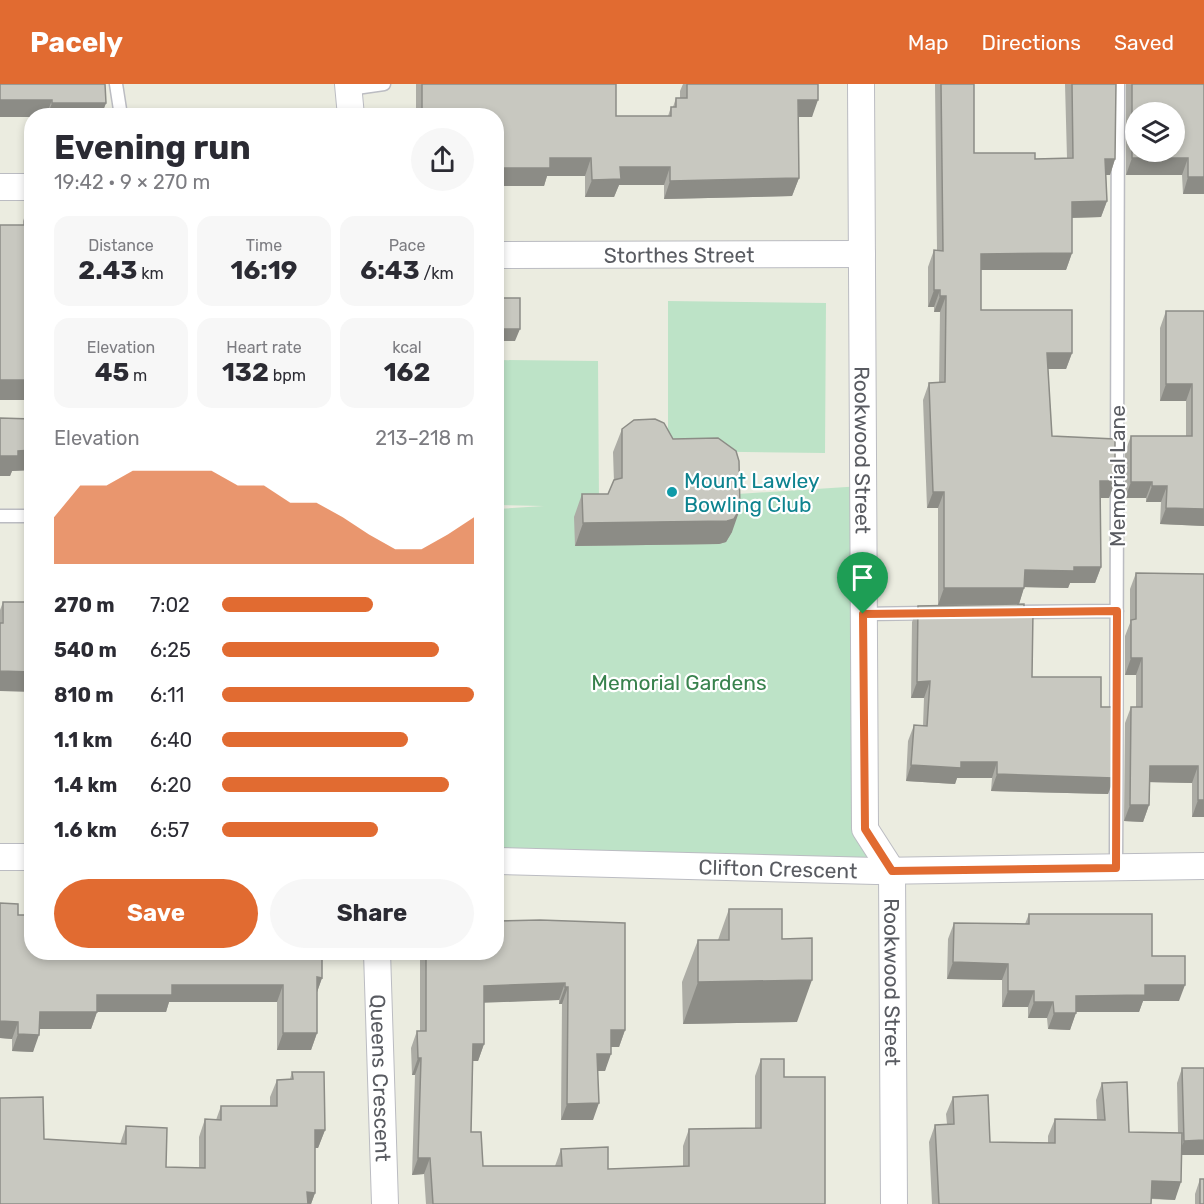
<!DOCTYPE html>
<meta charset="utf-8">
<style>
body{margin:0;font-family:Rubik,sans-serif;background:#f7f7f7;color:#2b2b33;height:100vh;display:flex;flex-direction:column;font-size:22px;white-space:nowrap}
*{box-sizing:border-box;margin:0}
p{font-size:20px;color:#7c7c81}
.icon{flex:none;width:33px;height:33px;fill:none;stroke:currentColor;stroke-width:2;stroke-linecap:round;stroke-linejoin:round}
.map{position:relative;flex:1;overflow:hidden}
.panel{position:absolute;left:24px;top:24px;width:480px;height:852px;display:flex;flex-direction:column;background:#fff;border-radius:24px;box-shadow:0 3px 9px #0003}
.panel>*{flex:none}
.controls{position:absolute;left:1125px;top:18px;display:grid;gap:12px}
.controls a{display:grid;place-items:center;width:60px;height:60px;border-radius:50%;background:#fff;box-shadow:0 3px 9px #0003;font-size:30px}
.pin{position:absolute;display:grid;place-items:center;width:51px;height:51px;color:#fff;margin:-62px -26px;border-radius:50% 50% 50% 0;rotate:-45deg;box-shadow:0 0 6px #0007}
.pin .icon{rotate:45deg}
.round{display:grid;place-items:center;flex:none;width:63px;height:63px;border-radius:32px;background:#f7f7f7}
.headline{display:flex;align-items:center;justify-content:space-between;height:102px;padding:0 30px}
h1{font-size:33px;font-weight:700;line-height:45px}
.figures{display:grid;grid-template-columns:repeat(3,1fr);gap:9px;height:102px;padding:6px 30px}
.figures div{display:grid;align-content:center;border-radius:15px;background:#f7f7f7;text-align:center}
.figures b{font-size:26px;font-weight:700}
.figures small{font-size:16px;font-weight:400}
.figures p{font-size:16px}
.chart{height:168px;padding:12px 30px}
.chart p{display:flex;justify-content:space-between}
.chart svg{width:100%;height:108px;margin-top:6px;fill:#e16b31;opacity:.7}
.primary-button{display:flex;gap:12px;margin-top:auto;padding:12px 30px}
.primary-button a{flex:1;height:69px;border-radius:36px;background:#e16b31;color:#fff;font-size:24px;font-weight:700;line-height:69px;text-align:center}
.primary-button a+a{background:#f7f7f7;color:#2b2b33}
ul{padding:0 30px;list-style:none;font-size:20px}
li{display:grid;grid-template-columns:96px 72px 1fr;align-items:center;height:45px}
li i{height:15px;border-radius:8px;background:#e16b31}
header{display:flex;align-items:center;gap:36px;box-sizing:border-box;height:84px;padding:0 30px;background:#e16b31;color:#fff}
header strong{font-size:28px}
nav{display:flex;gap:33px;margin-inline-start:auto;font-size:21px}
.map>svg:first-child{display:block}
</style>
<header>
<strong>Pacely</strong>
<nav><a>Map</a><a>Directions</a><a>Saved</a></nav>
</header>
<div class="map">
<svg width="1204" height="1120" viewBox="0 0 1204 1120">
<rect width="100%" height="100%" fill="#ebece0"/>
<!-- green -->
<path fill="#bde3c7" d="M668 217 826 219 825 369 668 367Z
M497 276 598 277 599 419 862 402 876 787 497 778V425L544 422 497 421Z"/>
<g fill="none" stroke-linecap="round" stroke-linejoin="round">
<!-- lane casing -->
<g stroke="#bbbcc2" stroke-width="15">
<path id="lane" d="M116 0 121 32
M349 5 384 0
M0 432H32
M1013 528 1117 527
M863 530 930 529
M1116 784 1118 0"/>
</g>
<!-- street casing -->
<g stroke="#bbbcc2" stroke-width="28">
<g id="street">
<path d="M348 0 351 32"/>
<path id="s1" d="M861 0 865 745 892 787 894 1120"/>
<path d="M0 103H32"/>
<path id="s2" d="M496 171 862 170"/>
<path d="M0 773H32"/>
<path id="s3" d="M496 777 876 787 1204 782"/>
<path id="s4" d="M377 868 385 1120"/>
</g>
</g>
<!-- lane -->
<use href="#lane" stroke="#fff" stroke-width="12"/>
<!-- street -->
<use href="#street" stroke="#fff" stroke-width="26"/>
</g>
<!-- wall -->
<path fill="#acaca5" d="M0 0 106 19 101 32H32V33H0Z
M416 0H616V32H668L671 23H673L676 14H680V7L683 0H818L812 33H798L799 94 792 112 664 115V101H619L614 113H585V92H547L544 102 496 32H416Z
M935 0H974V69L1035 75 1067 74 1065 0H1116L1115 75 1110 91H1106L1107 117 1101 133 1072 134V169L1066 186H981V226L1072 269 1066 285H1048L1052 352 1115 397 1109 414H1101V483L1095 499H1070L1068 504 1024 503 1019 520 938 521V424H927L923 316 929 299H939L940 228H934V223H928V183L934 166 937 167Z
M1126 0H1204V110H1183L1182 91H1126Z
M30 117H32V386L12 387 10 392H0V334L28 335V316H0V141H23V137Z
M1166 227H1204V442L1160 440 1161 418H1146V414H1125V368L1131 352H1186V317H1160V244Z
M622 345 673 355 732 448 726 458 719 460 575 462 574 433 582 410H608L614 398 613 368Z
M1136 489 1204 490V733H1192V699L1150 698 1149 721 1143 738 1124 737 1125 639 1131 623H1136V591H1125V552L1130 539V505Z
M3 518 0 607V526Z
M918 522 1024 528 1032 593 1101 623 1114 694 1108 710 991 707 992 694H957L955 700 906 697 908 657 914 641 923 642 924 614H911L912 538Z
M0 819 18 831 32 868 322 894 317 908V949L311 966H277V918H169L166 928H97L91 945H39L33 968 12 967V955L0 954Z
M729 825 782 855 797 938 683 940 682 898 698 856H718Z
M1029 830 1152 872 1179 917H1143L1139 928H1076L1070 946 1048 945 1047 934H1028V923H1002V896L947 895 948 855 954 839 1025 840Z
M496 837 625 946 619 963H611L605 987H598L593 1036H561L562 920H559V916L484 918V960L478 977H473L471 1048 483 1082H555L561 1065 608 1085 683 1082V1062L689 1045 755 1044V992L761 975 784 993 825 1120H426L424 1090 412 1091 415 991H412L411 964 417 947H420V868H496Z
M1182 984H1204L1182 1071 1175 1116 1151 1115V1120H932L929 1058 935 1041 947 1040 946 1030 953 1013 990 1058 1048 1059V1052L1055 1035 1097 1036 1096 1016 1102 999 1129 1048 1178 1049 1177 999Z
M292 988 325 1046 318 1064H315V1109L311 1120H0L44 1055 120 1060 126 1042 166 1083 199 1084V1053L205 1035 216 1036 221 1022H270V1013L277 996 290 995Z
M1200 1095 1204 1120H1195V1110Z"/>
<!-- shaded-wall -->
<path fill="#8c8c86" d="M0 16H52L46 32H32V33H0Z
M798 16H818L812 33H792Z
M52 19H106L101 32H47Z
M422 29H447L446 32H421Z
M550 74H591L585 92H547L544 102H496V87L498 84Z
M1132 74H1188L1182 91H1126Z
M1105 75H1115L1110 91H1099Z
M620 83H670L664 101H619L614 113H585L592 96Z
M1188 93H1204V110H1183Z
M799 94 792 112 664 115 670 97Z
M1107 117 1101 133 1066 134 1072 118Z
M1072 169 1066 186H975L981 170Z
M934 206H940L934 223H928Z
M940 212H946L940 228H934Z
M496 245H520L515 257H496Z
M1047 269H1072L1066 285H1041Z
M0 296H32V305L28 316H0Z
M1166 300H1192L1186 317H1160Z
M32 366V386L12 387 10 392H0V372L18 367Z
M1100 397H1115L1109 414H1094Z
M1131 398H1152L1146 414H1125Z
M1152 402H1167L1161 418H1146Z
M933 408H944L938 424H927Z
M1166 424 1204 425V442L1160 440Z
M740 425 732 448 726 458 719 460 575 462 583 439Z
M1074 483H1101L1095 499H1070L1068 504 1019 503 1025 486Z
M944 504H1024L1019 520 938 521Z
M1131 574H1142L1136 591H1125Z
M0 587 32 588V608L0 607Z
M930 597 924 614H911L917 598Z
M961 678H997L992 694H957L955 700 906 697 911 681Z
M1150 682H1198L1192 699 1144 698Z
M997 690 1114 694 1108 710 991 707Z
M1198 716H1204V733H1192Z
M1130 721H1149L1143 738 1124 737Z
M953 878 1008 880 1002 896 947 895Z
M317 893 322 894 316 911Z
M812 896 797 938 683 940 698 898Z
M565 899 559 916 478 919 484 902Z
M172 901H283L277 918H169L166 928H91L97 911Z
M1145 901H1185L1179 917H1143L1139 928H1070L1076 912Z
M565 903H568L562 920H559Z
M1008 907H1034L1028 923H1002Z
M1034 918H1053L1047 934H1028Z
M40 928H97L91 945H33Z
M1054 929H1076L1070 946 1048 945Z
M0 937 18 938 12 955 0 954Z
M611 946H625L619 963H605Z
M283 949H317L311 966H277Z
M18 950 39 951 33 968 12 967Z
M473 960H484L478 977H467Z
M597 970H611L605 987H591Z
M418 974H421L415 991H412Z
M599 1019 593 1036H561L567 1020Z
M315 1046H325L318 1064H309Z
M1204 1056V1071H1178L1184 1057Z
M418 1074H430L424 1090 412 1091Z
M1152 1097 1181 1098 1175 1116 1145 1114Z
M307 1108 315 1109 311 1120H303Z"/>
<!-- building -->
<path fill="#c8c8c0" stroke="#8c8c86" stroke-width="1.5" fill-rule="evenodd" d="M0 0H105L106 19H52V16H0Z
M422 0H616V32H671V23H676V14H687V0H818V16H798L799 94 670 97V83H620L621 95 592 96 591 74H550V84H498V95H496V32H447V29H422Z
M941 0H974V69H1035V75L1073 74 1072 0H1116L1115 75H1105L1107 117 1072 118V169L981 170V226H1072V269H1047L1052 352 1115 355V397H1100L1101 483H1074V487L1025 486 1024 504H944V408H933L929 299 945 298 946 212H940V206H934V166L943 167Z
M1132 0H1204V93H1188V74H1132ZM1136 28H1174V68H1136Z
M30 117H32V296H0V141H30Z
M496 214H520V245H496Z
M1166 227H1204V425L1166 424 1167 402H1152V398H1131V352H1192V300H1166Z
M0 334 32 335V366L18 367V372H0Z
M655 335 664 339 673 355 718 354 736 367 739 377 740 425 734 435 727 437 583 439 582 410H608L614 396 622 394V345L634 336Z
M1136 489 1204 490V716H1198V682H1150L1149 721H1130L1131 623H1142V574H1131V536L1136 535Z
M3 518H32V588L0 587V539H3Z
M1024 520V528H1033L1032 593H1101V623H1114V694L997 690V678H961V684L911 681 914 641 927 642 930 597 917 598 918 522Z
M0 819 18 820V831H32V868H322V894L317 893V949H283V901H172V911H97V928H40L39 951 18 950V938L0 937Z
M729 825H782V855L812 854V896L698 898V856H729Z
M1029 830H1152V872H1185V901H1145V911L1076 912V929H1054L1053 918H1034V907H1008V880L953 878 954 839 1029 840Z
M540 836 625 839V946H611V970H597L599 1019 567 1020 568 903H565V899L484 902V960H473L471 1048H481L483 1082H562L561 1065 608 1063V1085L689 1082V1045L761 1044V975H784V993H825V1120H433L430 1074H418L421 974H418L417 947H426V868H496V837Z
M1182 984H1204V1056L1184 1057Z
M292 988H324L325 1046H315V1109L307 1108 308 1120H0V1014L43 1013 44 1055 126 1060V1042L167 1044 166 1083 205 1084V1035L221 1036V1022H277V996L293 995Z
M1127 998 1129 1048 1182 1049 1181 1098 1152 1097 1151 1120H939L935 1041 954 1040 953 1013 988 1011 990 1058 1055 1059V1035L1105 1036 1102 999Z
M1200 1095H1204V1120H1200Z"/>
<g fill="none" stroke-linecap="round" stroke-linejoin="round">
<!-- route casing -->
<g stroke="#fff" stroke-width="12">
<path id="route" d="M1117 527 1116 784 892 787 865 745 863 530Z"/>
</g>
<!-- route -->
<use href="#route" stroke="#e16b31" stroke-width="8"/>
</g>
<!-- markers -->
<circle fill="#0f9aa8" stroke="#fff" stroke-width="2" cx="672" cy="408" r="6"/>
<g text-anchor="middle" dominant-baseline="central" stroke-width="4.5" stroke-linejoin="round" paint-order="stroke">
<!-- street labels -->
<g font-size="21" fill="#595b61" stroke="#fff">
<text stroke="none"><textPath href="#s2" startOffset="183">Storthes Street</textPath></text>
<text stroke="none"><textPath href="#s1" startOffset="366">Rookwood Street</textPath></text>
<text transform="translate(1117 392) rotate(-90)">Memorial Lane</text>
<text stroke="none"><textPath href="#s3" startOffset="282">Clifton Crescent</textPath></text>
<text stroke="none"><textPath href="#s1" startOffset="906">Rookwood Street</textPath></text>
<text stroke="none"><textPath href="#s4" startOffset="126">Queens Crescent</textPath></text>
</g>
<!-- culture labels -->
<g font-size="21" fill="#0d838f" stroke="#fff" text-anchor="start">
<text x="684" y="396">Mount Lawley<tspan x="684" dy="24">Bowling Club</tspan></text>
</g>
<!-- park labels -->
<g font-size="21" fill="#38824d" stroke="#fff">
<text x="679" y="598">Memorial Gardens</text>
</g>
</g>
</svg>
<div class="controls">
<a><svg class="icon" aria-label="layers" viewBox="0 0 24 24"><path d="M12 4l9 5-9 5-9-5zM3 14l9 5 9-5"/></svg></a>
</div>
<div class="pin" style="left:863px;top:530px;background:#1e9e55"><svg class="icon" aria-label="arrive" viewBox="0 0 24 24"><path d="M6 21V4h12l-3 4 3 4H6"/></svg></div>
<section class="panel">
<div class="headline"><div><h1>Evening run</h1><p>19:42 · 9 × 270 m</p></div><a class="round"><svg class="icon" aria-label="share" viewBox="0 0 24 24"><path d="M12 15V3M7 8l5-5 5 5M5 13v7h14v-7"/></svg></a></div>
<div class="figures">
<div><p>Distance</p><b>2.43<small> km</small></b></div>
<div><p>Time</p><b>16:19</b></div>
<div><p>Pace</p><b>6:43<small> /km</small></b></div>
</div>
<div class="figures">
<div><p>Elevation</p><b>45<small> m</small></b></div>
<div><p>Heart rate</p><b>132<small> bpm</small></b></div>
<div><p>kcal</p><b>162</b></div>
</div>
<div class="chart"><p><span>Elevation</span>213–218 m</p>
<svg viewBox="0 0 160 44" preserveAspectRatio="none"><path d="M0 44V25L10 12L20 12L30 6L40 6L50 6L60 6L70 12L80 12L90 19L100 19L110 25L120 32L130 38L140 38L150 32L160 25V44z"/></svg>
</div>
<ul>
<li><b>270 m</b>7:02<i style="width:60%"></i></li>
<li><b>540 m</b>6:25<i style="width:86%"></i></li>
<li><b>810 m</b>6:11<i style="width:100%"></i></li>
<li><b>1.1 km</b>6:40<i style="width:74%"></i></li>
<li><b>1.4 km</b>6:20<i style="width:90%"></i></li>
<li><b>1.6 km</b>6:57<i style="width:62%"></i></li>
</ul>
<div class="primary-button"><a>Save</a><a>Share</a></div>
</section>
</div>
